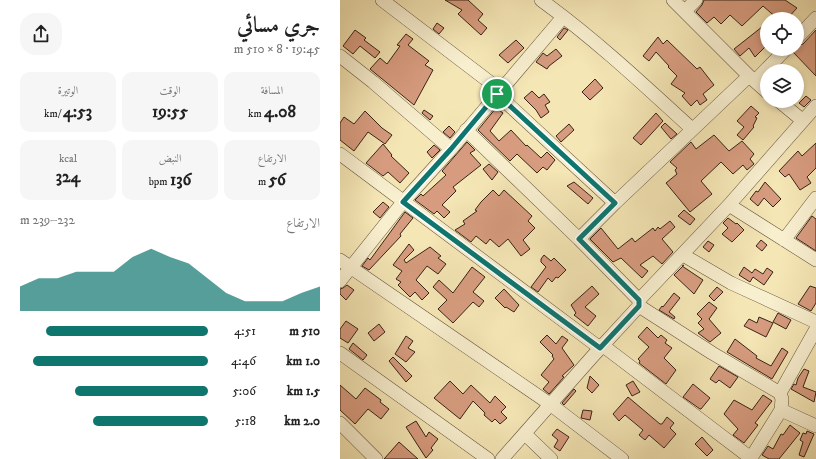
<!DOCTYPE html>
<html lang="ar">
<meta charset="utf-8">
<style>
body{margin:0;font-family:"IM FELL DW Pica",Amiri,serif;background:#f6f6f6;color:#222;direction:rtl;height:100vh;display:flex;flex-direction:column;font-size:15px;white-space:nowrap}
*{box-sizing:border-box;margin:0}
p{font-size:13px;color:#767676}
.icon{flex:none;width:22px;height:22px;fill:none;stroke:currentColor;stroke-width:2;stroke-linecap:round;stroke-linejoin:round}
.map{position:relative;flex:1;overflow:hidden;direction:ltr}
.panel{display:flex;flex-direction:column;background:#fff;width:340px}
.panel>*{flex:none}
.fabs{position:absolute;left:420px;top:12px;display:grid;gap:8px}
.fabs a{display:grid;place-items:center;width:44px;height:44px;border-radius:50%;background:#fff;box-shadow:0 2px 6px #0003;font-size:20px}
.pin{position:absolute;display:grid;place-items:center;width:34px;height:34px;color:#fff;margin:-17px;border:2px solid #fff;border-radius:50%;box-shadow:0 1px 4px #0007}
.round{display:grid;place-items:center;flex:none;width:42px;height:42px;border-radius:16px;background:#f6f6f6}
.overview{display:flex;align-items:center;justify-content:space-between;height:68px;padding:0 20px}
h1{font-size:22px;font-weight:700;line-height:30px}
.figures{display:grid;grid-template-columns:repeat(3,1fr);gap:6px;height:68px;padding:4px 20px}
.figures div{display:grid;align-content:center;border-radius:10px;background:#f6f6f6;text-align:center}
.figures b{font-size:17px;font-weight:700}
.figures small{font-size:11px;font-weight:400}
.figures p{font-size:11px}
.chart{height:112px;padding:8px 20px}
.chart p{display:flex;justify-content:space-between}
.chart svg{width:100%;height:72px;margin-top:4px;fill:#0f766e;opacity:.7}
ul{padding:0 20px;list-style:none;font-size:13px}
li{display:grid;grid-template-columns:64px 48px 1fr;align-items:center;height:30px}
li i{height:10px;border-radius:5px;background:#0f766e}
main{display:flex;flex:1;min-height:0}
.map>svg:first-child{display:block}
</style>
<main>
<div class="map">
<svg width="476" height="459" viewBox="0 0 476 459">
<rect width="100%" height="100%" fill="#f5e6b5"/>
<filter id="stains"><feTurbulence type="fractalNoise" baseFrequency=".005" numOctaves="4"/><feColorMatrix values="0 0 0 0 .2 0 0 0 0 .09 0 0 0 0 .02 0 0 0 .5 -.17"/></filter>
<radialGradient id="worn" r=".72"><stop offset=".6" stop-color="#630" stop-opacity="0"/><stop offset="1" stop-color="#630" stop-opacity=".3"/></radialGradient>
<!-- building -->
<path fill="#d79c7f" stroke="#382318" d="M105 0H128L143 14 138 20 147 28 141 35 118 14 122 10Z
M364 0H445L457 8 447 19H438L423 6 402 26 390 15 381 24 374 17 367 23 356 12 362 5Z
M97 23 104 28 99 34 93 29Z
M427 23V45L415 57 409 48 400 56 394 49Z
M224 28 228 30 220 40 217 37Z
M15 30 26 38 24 40 40 52 35 58 20 46 13 54 3 46Z
M476 30V76L453 52 454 49H457V46L463 44Z
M66 34 73 39 68 45 89 61 85 65 93 70 74 105 30 69 40 58 47 64 60 46 57 45Z
M318 37 323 44 327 40 357 69 360 67 374 85 363 94 367 100 360 105 357 100 351 106 342 96 345 93 331 84 337 76 328 67 329 66 316 52 309 61 303 56Z
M176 40 184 48 168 63 159 55Z
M216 49 222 56 209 66 207 69 196 62 203 53 207 56Z
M255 79 263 88 250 100 242 92Z
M192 91 199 98 204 94 210 102 205 105 209 112 201 118 196 110 184 98Z
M466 96 471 100 464 107 459 103Z
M411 106 419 113 415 117 417 118 413 126 414 127 403 140 397 135 404 127 397 121Z
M156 108 163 113 150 131 159 141 171 130 186 146 187 145 201 158 207 152 215 160 207 170 203 167 197 173 177 154 170 161 138 130Z
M84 110 93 116 90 120 82 113Z
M25 111 42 128 52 135 45 144 28 132 14 151 0 140V123L4 117 14 124Z
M316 113 323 121 301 145 293 138Z
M325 123 337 134 331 139 321 127Z
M229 124 234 130 221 142 216 136Z
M109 126 115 132 110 138 103 132Z
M374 135 389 151 402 141 414 154 410 159 414 164 407 170 403 165 393 174 381 162 361 181 372 194 350 212 326 183 337 174 335 170 337 168 330 162 351 142 356 149Z
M127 142 135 150 130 153 141 165 113 187 116 191 102 205 110 212 104 218 97 211 94 214 75 200 81 194 83 196 106 175 102 171Z
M476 143V168L467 177 471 183 460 190 449 174 445 177 439 171 458 151 462 156Z
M43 144 52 155 51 156 69 173 60 183 48 172 43 176 26 163Z
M94 145 100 150 92 158 87 152Z
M149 164 158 172 152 180 143 169Z
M234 182 253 198 248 204 227 186Z
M425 182 441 199 433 207 424 198 418 206 410 199 416 191 418 192Z
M153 190 159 196 164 190 192 216 188 221 195 228 183 240 190 249 181 256 168 239 159 247 150 239 146 244 136 236 131 242 115 230 125 224 123 221 137 211 135 210 141 202Z
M43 202 49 207 40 218 33 212Z
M344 210 355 219 350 225 338 216Z
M65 212 73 218 60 234 61 236 29 270 22 266 28 258 30 260Z
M472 216 476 219V251L456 238Z
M388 218 396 224 397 223 404 230 392 242 382 234 388 228 383 223Z
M330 221 335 227 322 239 333 252 322 264 313 256 300 265 308 271 302 278 281 258 273 262 250 239 261 228 278 249 292 238 295 242 313 228 315 231 318 227 320 229Z
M421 240 427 245 422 251 416 246Z
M368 241 374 245 369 252 363 247Z
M69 244 74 250 64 260 66 263 90 247 101 256 98 258 106 264 98 274 87 266 76 280 89 293 82 300 75 292 70 297 58 285 61 282 56 279 62 271 53 265Z
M204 255 211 261 214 258 226 270 218 278 216 277 212 282 208 278 198 292 191 287 206 267 201 262V259Z
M344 265 342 266 363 280 354 294 334 275Z
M132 267 145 277 133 292 144 301 139 307 133 302 113 323 98 309 107 300 93 287 99 280 113 293Z
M404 267 412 273 415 269 423 274 427 268 433 272 424 285 413 277 410 282 399 275Z
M7 285 14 290 6 300 0 294V289L3 288Z
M252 286 259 294 245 307 256 316 248 326 234 315 236 313 231 305Z
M470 286 476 288V303L471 311 458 304Z
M377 287 383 292 374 301 369 296Z
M164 289 179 305 174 312 166 307 165 308 155 298Z
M334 293 340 298 329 312 335 317 334 319 319 310 322 306 323 307Z
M369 302 377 308 369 319 381 333 370 342 358 333 364 329 358 323 362 319 357 314Z
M438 313 451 320 446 329 433 322Z
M419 317 433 323 426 337 404 326 409 319 417 323Z
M6 321 18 329 8 343 0 338V329Z
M39 324 45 332 34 341 28 333Z
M307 327 318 338 321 335 327 340 325 343 332 348 324 358 336 370 326 384 299 363 300 361 298 359 309 347 298 337Z
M207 335 216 344 222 336 228 340 222 348 234 365 222 376 224 377 209 394 203 389 209 382 201 375 214 359 212 356 213 355 200 342Z
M66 336 73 341 68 348 75 352 66 362 55 354Z
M395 339 417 356 416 358 431 366 442 348 448 352 432 379 387 352Z
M13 343 27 355 23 360 9 349Z
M53 357 72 376 66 382 49 361Z
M379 366 398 377 390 388 379 380 376 383 370 379Z
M464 369 469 371 463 387 476 392 474 402 451 389 454 384 456 385 458 378Z
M250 376 259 385 252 393 247 388Z
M110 381 123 394 131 385 150 403 155 396 166 407 161 412 167 418 160 424 155 419 152 422 144 415 145 413 133 401 120 419 94 398Z
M293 381 300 392 292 396 286 385Z
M353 384 370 398 361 409H360L343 397Z
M0 385 16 399 25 388 41 400 40 402 49 409 41 419 28 409 15 424 0 410Z
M234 389 236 391 224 405 222 403Z
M423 395 432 401 415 423 418 425 404 443 393 435 398 429 384 414 394 400 412 410Z
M288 397 320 424H322L327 417 334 423 330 428 336 434 324 448 309 435 305 440 299 435 303 430 285 415 279 421 273 414Z
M243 410 252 411 250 420 241 418Z
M76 421 86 437 89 432 98 439 91 448 93 450 86 458 66 427Z
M450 425 460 433 439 459H429L422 455 428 446 433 449 441 434 443 435Z
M217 429 229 437 220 451 214 447 218 440 212 435Z
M467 431 474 434 464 457 459 455 463 442 460 440 463 433 466 434Z
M362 437 373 450 367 456 355 444Z
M59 442 78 459H44Z"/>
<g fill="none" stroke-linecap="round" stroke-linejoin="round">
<!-- minor casing -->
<g stroke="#67543f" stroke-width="14">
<path id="minor" d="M42 0 160 90
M201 0C255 39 304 85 352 129
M333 0 409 76 427 92
M345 11 356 0
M457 38 476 18
M0 56 33 82 111 149
M415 81 446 49
M157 94 275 203
M439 101 462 120
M126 130 239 239 299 300 389 205 476 106
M0 154 260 348
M389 205 476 260
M239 239 275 203 409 76
M444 240 476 198
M343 255 391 283 476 322
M0 260 210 404 282 459
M0 281 63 202 111 149 223 17
M299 300V306L372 353 440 393
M262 345 412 459
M0 353 148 459
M441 410 476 426
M0 423 36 459
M185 434 211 459
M411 458 441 410 442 399 440 393 476 329
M162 459 252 357 299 306"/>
</g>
<!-- minor -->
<use href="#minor" stroke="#f8efcf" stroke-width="13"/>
</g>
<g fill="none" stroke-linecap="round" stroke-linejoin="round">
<!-- route casing -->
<g stroke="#fff" stroke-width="8">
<path id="route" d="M157 94 275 203 239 239 299 300V306L260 348 63 202 111 149Z"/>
</g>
<!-- route -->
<use href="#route" stroke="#0f766e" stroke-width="5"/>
</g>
<rect width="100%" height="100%" filter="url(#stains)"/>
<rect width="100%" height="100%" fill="url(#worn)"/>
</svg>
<div class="fabs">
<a><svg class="icon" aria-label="locate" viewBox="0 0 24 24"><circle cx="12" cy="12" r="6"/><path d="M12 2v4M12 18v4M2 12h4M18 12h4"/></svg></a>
<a><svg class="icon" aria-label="layers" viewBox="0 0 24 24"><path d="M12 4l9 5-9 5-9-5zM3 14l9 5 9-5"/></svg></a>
</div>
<div class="pin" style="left:157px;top:94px;background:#1e9e55"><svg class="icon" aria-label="arrive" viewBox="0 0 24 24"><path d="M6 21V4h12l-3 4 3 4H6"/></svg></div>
</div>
<section class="panel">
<div class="overview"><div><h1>جري مسائي</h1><p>19:45 · 8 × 510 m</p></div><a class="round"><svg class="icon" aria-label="share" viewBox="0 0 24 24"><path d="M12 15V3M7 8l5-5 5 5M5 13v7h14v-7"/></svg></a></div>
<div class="figures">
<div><p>المسافة</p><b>4.08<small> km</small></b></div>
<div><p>الوقت</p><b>19:55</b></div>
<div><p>الوتيرة</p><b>4:53<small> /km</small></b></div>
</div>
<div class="figures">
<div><p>الارتفاع</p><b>56<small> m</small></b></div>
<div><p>النبض</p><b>136<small> bpm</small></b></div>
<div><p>kcal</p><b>324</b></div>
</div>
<div class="chart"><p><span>الارتفاع</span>232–239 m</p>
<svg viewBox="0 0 160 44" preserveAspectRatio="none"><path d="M0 44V29L10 24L20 24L30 20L40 20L50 20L60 11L70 6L80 11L90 15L100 24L110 33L120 38L130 38L140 38L150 33L160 29V44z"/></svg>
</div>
<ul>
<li><b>510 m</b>4:51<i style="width:86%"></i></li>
<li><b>1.0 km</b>4:46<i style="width:93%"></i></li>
<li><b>1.5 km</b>5:06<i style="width:71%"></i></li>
<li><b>2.0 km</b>5:18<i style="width:61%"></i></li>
</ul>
</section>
</main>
